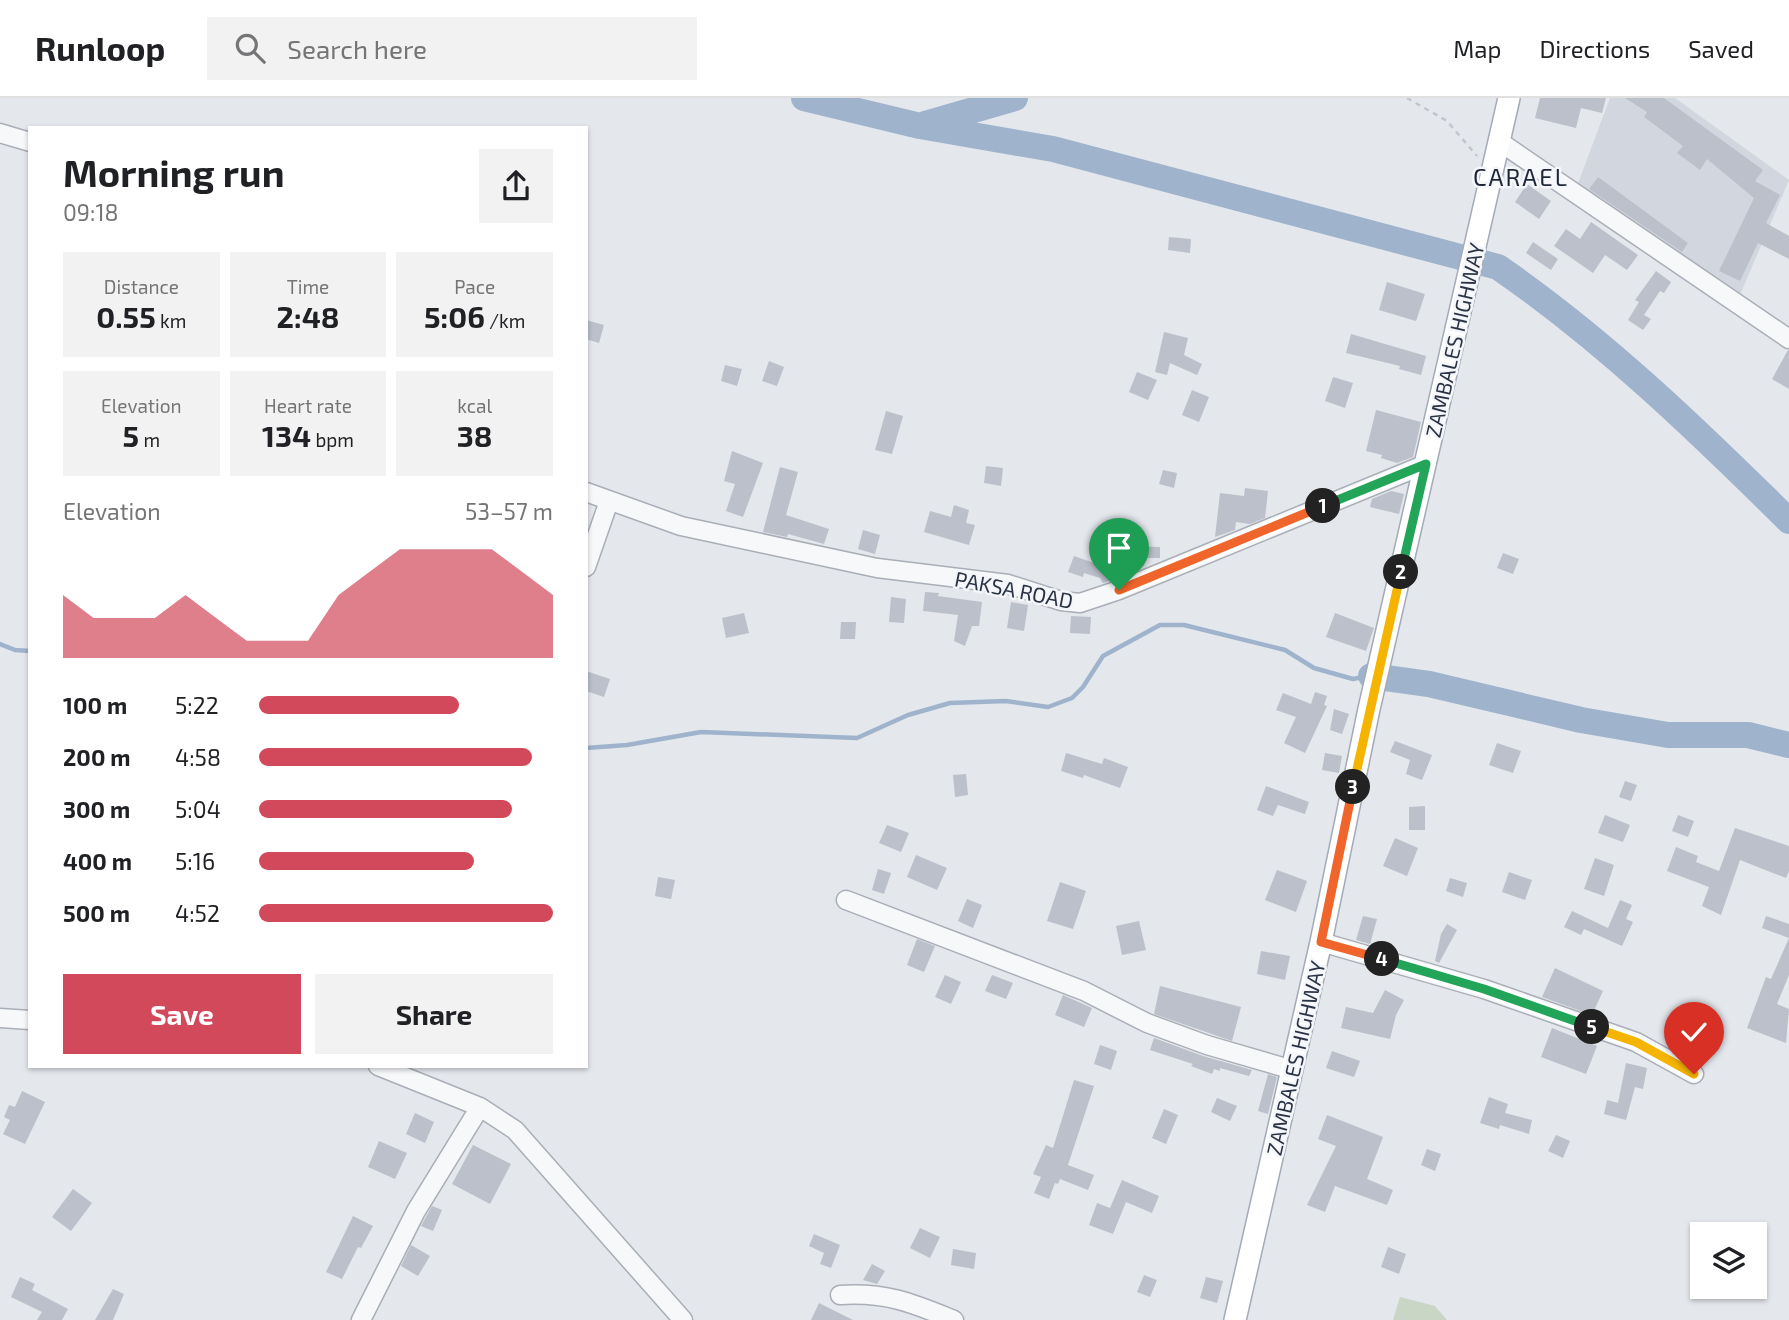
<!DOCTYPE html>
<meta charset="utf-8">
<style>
body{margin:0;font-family:"Exo 2",sans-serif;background:#f2f2f2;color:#202124;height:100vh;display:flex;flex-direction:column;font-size:26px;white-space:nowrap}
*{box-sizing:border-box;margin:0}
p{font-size:23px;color:#757577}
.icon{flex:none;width:38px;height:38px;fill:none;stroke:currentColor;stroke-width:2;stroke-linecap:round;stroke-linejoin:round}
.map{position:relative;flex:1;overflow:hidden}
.panel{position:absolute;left:28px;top:28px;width:560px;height:942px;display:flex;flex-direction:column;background:#fff;border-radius:0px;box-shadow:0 2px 5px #0004}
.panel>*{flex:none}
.fabs{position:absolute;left:1690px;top:1124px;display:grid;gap:14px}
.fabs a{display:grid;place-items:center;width:77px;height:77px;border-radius:0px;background:#fff;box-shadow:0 2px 5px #0004;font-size:35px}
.pin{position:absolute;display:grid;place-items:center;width:60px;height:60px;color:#fff;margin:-72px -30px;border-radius:50% 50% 50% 0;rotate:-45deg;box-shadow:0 0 7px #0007}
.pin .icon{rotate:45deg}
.km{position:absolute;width:35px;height:35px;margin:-18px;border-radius:50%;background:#222;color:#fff;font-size:19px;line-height:35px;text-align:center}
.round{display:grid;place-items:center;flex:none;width:74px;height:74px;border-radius:0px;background:#f2f2f2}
.overview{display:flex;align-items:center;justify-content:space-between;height:119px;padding:0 35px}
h1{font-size:38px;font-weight:700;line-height:52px}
.figures{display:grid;grid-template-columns:repeat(3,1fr);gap:10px;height:119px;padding:7px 35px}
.figures div{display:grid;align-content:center;border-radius:0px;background:#f2f2f2;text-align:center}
.figures b{font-size:30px;font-weight:700}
.figures small{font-size:19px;font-weight:400}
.figures p{font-size:19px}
.chart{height:196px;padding:14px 35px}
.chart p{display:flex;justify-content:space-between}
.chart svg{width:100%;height:126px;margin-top:7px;fill:#d1495b;opacity:.7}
.action{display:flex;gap:14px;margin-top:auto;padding:14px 35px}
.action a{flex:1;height:80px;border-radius:0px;background:#d1495b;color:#fff;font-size:28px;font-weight:700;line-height:80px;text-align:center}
.action a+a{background:#f2f2f2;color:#202124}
ul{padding:0 35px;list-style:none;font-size:23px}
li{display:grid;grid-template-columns:112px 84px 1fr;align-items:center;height:52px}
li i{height:18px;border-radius:9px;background:#d1495b}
header{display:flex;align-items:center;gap:42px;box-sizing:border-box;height:98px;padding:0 35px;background:#fff;border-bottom:2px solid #e0e0e0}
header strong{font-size:33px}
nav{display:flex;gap:38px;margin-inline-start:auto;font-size:24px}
.search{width:490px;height:63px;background:#f2f2f2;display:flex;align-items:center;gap:18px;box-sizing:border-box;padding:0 24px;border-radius:0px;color:#757577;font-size:26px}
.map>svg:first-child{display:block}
</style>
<header>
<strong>Runloop</strong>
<div class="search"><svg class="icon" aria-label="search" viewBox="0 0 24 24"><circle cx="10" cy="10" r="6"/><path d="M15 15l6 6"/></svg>Search here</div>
<nav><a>Map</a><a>Directions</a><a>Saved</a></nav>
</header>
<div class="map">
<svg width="1789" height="1222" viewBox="0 0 1789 1222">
<rect width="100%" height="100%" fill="#e4e7ec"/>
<!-- built -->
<path fill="#d2d6de" d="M1610 0H1675L1789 82 1737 204 1577 88Z"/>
<!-- green -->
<path fill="#c9d6c5" d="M1400 1199 1435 1208 1447 1222H1393Z"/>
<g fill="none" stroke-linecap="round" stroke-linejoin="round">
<!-- stream -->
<path stroke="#9fb4cc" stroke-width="4.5" d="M0 546 15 552 30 553
M586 650 627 647 701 634 857 640 908 617 950 605 1006 603 1048 609 1072 600 1083 589 1103 558 1160 527H1184L1285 552 1314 570 1353 581 1368 578"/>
<!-- river -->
<path stroke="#9fb4cc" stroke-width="26" d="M804 0 920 28 1053 51 1498 169C1604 242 1698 333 1789 423
M925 26 1015 0
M1371 578 1429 586 1581 622 1668 637H1748L1789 647"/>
</g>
<!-- building -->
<path fill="#bbc0ca" d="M1540 0H1606L1602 15 1581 10 1576 30 1535 20Z
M1625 0H1664L1763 72 1755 83 1780 97 1766 125 1789 138V161L1758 145 1740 183 1719 173 1754 100 1707 61 1700 72 1677 55 1683 48 1644 19 1647 14Z
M1598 79 1688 145 1682 154 1589 91Z
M1527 86 1551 103 1539 121 1515 104Z
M1591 124 1638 157 1627 172 1605 157 1593 175 1554 148 1566 131 1580 141Z
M1169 139 1191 141 1190 155 1168 152Z
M1533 144 1558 161 1551 172 1526 155Z
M1656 173 1671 184 1664 195 1660 193 1644 217 1651 221 1643 232 1628 222 1639 204 1635 202Z
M1387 184 1425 196 1416 223 1379 212Z
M586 222 604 227 599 245 586 241Z
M1164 234 1188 240 1184 257 1202 266 1197 277 1170 265 1167 277 1155 274Z
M1351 236 1426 258 1421 277 1399 271 1400 268 1346 255Z
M1788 252H1789V291L1772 281Z
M769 263 784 269 777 288 762 283Z
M725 267 742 271 737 288 721 283Z
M1137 274 1157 282 1148 302 1129 294Z
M1333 279 1353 285 1345 310 1325 303Z
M1192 292 1209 299 1199 324 1182 317Z
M1376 312 1421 324 1413 359 1397 365 1381 360 1382 357 1366 353Z
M886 313 903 318 892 356 875 352Z
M732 353 763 365 743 419 726 413 735 386 724 383Z
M986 368 1003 370 1001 388 984 385Z
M780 369 798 374 786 417 829 431 824 446 788 436 787 439 763 434Z
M1163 372 1177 375 1174 390 1159 386Z
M1245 390 1268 393 1265 420 1250 426 1236 424 1235 432 1215 439 1220 395 1244 398Z
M1391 393 1404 396 1399 416 1370 409 1372 401Z
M954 407 969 412 966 425 975 427 969 447 924 434 930 413 951 419Z
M863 432 880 437 875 456 858 451Z
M1124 448 1160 449V460H1124Z
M1503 455 1519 461 1513 476 1497 470Z
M1074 458 1094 465 1095 462 1132 474 1103 485 1100 480 1084 475 1083 479 1068 474Z
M925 494 939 495 938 498 982 504 979 528H972L965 548 954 543 958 517 923 513Z
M891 499 906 501 904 525 889 524Z
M1011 504 1028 507 1024 533 1007 530Z
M744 515 749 535 726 540 722 520Z
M1335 515 1374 530 1366 553 1326 539Z
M1071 518 1091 519 1090 536 1070 535Z
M841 524H856L855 541H840Z
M586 573 610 581 604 599 586 593Z
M1315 594 1327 598 1324 607 1327 608 1305 655 1284 645 1296 619 1276 612 1283 595 1311 606Z
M1334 611 1349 616 1342 636 1330 632Z
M1395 643 1432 657 1422 682 1406 676 1410 662 1390 654Z
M1497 645 1521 653 1513 675 1489 667Z
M1066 655 1102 666 1104 660 1128 669 1120 690 1084 677 1083 680 1061 673Z
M1325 655 1342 658 1339 675 1322 672Z
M966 676 968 697 955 699 953 677Z
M1625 683 1637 687 1631 703 1619 699Z
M1266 688 1309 704 1305 716 1278 707 1273 718 1257 712Z
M1425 708V732H1409V709Z
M1605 717 1630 727 1623 744 1598 735Z
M1678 717 1694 723 1688 739 1672 733Z
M887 727 909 735 901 754 879 745Z
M1735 730 1789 748V773L1786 780 1740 762 1721 817 1702 808 1709 789 1667 773 1676 749 1698 758 1696 764 1719 773Z
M1395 740 1418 750 1407 778 1383 768Z
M916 757 947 770 937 792 907 779Z
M1595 760 1614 767 1604 798 1584 791Z
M878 771 891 775 884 796 872 792Z
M1277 772 1307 783 1296 814 1265 802Z
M1509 774 1532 782 1525 802 1502 794Z
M658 779 675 782 671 801 655 798Z
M1450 780 1467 785 1463 799 1446 793Z
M1060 784 1086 793 1073 831 1047 823Z
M967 801 982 807 973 830 958 823Z
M1620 802 1632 807 1626 821 1633 824 1622 848 1584 831 1581 837 1564 829 1572 813 1608 830Z
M1363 818 1377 821 1370 846 1356 842Z
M1766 818 1789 826V840L1762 830Z
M1139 823 1146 852 1122 857 1116 828Z
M1447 826 1457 832 1439 865 1435 863 1441 836Z
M1789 840V877L1777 906 1789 911 1786 945 1747 930 1766 879 1771 881Z
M917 841 935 848 924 874 907 867Z
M1261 853 1290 858 1285 882 1257 876Z
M1555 870 1603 893 1592 917 1542 899Z
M945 877 961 884 951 906 935 899Z
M992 877 1013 885 1006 901 985 893Z
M1160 888 1241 909 1232 943 1154 916Z
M1385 892 1404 902 1396 917 1390 941 1341 930 1346 909 1373 915Z
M1063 897 1092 910 1084 929 1055 917Z
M1552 930 1597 948 1586 976 1541 959Z
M1154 940 1203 958 1252 972 1249 978 1220 970V973L1214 971 1212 976 1191 968 1193 966 1150 952Z
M1100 947 1117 953 1111 972 1094 966Z
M1332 953 1360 963 1354 979 1326 970Z
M1626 965 1647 970 1643 991 1635 989 1626 1022 1604 1016 1607 1002 1618 1005Z
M1268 976 1277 979 1268 1016 1258 1013Z
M1074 982 1094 988 1068 1067 1094 1077 1088 1092 1060 1081 1058 1086 1055 1085 1049 1101 1034 1095 1041 1079 1033 1076 1046 1047 1053 1050Z
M22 993 45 1004 25 1046 3 1036 10 1022 4 1019 9 1007 15 1009Z
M1489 999 1508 1006 1505 1015 1532 1022 1529 1036 1500 1027 1499 1031 1480 1025Z
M1217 1000 1237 1008 1230 1023 1211 1014Z
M1164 1011 1178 1017 1166 1046 1152 1040Z
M415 1015 434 1024 425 1045 406 1036Z
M1327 1017 1383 1039 1367 1081 1393 1092 1387 1107 1335 1088 1325 1114 1307 1107 1336 1048 1318 1041Z
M1556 1037 1570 1043 1563 1060 1548 1053Z
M379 1043 407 1055 395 1081 368 1069Z
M473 1047 511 1066 490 1106 452 1086Z
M1427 1051 1441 1056 1435 1073 1421 1067Z
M1122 1082 1159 1098 1152 1115 1126 1104 1113 1136 1089 1127 1097 1105 1110 1110Z
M73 1091 92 1105 71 1133 52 1119Z
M432 1108 442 1112 433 1133 421 1128Z
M353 1118 373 1128 361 1150 358 1149 342 1181 326 1174Z
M920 1130 940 1139 930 1160 910 1150Z
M814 1136 840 1147 831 1170 820 1166 824 1155 809 1148Z
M411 1147 430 1158 418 1178 401 1168Z
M1388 1149 1406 1156 1399 1176 1381 1169Z
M953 1151 976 1155 974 1171 951 1167Z
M872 1166 885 1173 877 1186 863 1182Z
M1144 1177 1157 1182 1150 1199 1137 1194Z
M20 1179 35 1186 32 1192 68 1211 62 1222H37L42 1214 11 1199Z
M1206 1179 1223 1183 1217 1205 1200 1200Z
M113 1191 124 1196 113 1222H95Z
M819 1205 853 1222H811Z"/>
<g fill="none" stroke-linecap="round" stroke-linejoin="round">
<!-- minor casing -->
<g stroke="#a9aeb7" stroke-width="21">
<path id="minor" d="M0 35 30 44
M1500 44 1789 241
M586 394 681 428 877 470 1008 486 1061 503 1080 505 1119 492 1426 366
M586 469 609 403
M846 802 1084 893 1147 925 1207 947 1293 972
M1321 844 1484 891 1636 944 1694 976
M0 920 30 922
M378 968 480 1009 515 1032 683 1222
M840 1197C887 1194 912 1205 954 1222
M361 1222 416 1113 480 1009"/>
</g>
<!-- major casing -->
<g stroke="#a3abb8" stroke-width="24">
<path id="major" d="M1235 1222 1321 844 1369 611 1509 0"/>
</g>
<!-- path -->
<path stroke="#c2c5cb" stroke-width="2.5" stroke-dasharray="5 5" stroke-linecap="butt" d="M1407 0 1447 23 1477 58"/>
<!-- minor -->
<use href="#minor" stroke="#f7f8fa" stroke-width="18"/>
<!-- major -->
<use href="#major" stroke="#fff" stroke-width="21"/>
</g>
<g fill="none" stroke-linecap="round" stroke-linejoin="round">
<!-- split-1 casing -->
<g stroke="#fff" stroke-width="14">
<path id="split-1" d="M1119 492 1323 408"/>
</g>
<!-- split-2 casing -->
<g stroke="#fff" stroke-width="14">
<path id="split-2" d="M1323 408 1426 366 1401 474"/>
</g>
<!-- split-3 casing -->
<g stroke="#fff" stroke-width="14">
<path id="split-3" d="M1353 689 1401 474"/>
</g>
<!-- split-4 casing -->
<g stroke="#fff" stroke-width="14">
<path id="split-4" d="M1353 689 1321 844 1382 861"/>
</g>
<!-- split-5 casing -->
<g stroke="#fff" stroke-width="14">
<path id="split-5" d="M1382 861 1484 891 1592 929"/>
</g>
<!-- split-6 casing -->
<g stroke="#fff" stroke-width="14">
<path id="split-6" d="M1592 929 1636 944 1694 976"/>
</g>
<!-- split-1 -->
<use href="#split-1" stroke="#f0652b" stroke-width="9"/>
<!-- split-2 -->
<use href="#split-2" stroke="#22a559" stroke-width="9"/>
<!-- split-3 -->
<use href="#split-3" stroke="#f5b400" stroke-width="9"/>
<!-- split-4 -->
<use href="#split-4" stroke="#f0652b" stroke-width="9"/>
<!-- split-5 -->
<use href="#split-5" stroke="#22a559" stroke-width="9"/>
<!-- split-6 -->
<use href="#split-6" stroke="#f5b400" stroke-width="9"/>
</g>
<g text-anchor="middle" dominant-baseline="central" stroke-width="5" stroke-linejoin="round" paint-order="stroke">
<!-- street labels -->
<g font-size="21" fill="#2b3445" stroke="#f4f6f9">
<text transform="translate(1454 242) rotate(-77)">ZAMBALES HIGHWAY</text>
<text transform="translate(1014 491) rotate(11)">PAKSA ROAD</text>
<text transform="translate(1295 960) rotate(-77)">ZAMBALES HIGHWAY</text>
</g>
<!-- quarter labels -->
<g font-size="24" letter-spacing="2" fill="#1d2536" stroke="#f4f6f9">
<text x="1521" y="78">CARAEL</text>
</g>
</g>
</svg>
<div class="fabs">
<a><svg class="icon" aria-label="layers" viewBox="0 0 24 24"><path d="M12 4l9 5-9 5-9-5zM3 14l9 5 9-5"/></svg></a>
</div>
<div class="pin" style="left:1119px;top:492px;background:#1e9e55"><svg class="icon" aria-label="arrive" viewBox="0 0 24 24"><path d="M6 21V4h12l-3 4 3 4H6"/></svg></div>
<div class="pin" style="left:1694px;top:976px;background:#d93025"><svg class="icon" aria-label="check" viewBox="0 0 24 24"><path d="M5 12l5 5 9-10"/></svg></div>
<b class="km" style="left:1323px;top:408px">1</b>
<b class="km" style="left:1401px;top:474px">2</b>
<b class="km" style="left:1353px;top:689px">3</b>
<b class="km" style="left:1382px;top:861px">4</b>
<b class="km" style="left:1592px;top:929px">5</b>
<section class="panel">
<div class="overview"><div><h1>Morning run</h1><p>09:18</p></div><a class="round"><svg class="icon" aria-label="share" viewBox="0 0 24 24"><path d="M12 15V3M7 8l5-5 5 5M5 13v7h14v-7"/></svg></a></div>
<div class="figures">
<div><p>Distance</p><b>0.55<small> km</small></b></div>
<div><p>Time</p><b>2:48</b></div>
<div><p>Pace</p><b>5:06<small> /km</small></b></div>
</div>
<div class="figures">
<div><p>Elevation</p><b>5<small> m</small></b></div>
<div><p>Heart rate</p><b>134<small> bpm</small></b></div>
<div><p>kcal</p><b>38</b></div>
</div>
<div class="chart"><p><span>Elevation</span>53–57 m</p>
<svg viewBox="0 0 160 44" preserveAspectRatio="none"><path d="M0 44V22L10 30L20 30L30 30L40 22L50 30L60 38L70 38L80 38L90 22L100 14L110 6L120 6L130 6L140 6L150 14L160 22V44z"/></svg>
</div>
<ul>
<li><b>100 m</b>5:22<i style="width:68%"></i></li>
<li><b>200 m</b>4:58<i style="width:93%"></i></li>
<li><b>300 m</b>5:04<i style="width:86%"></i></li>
<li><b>400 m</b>5:16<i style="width:73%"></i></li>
<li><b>500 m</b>4:52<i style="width:100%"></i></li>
</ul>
<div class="action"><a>Save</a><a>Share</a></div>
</section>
</div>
